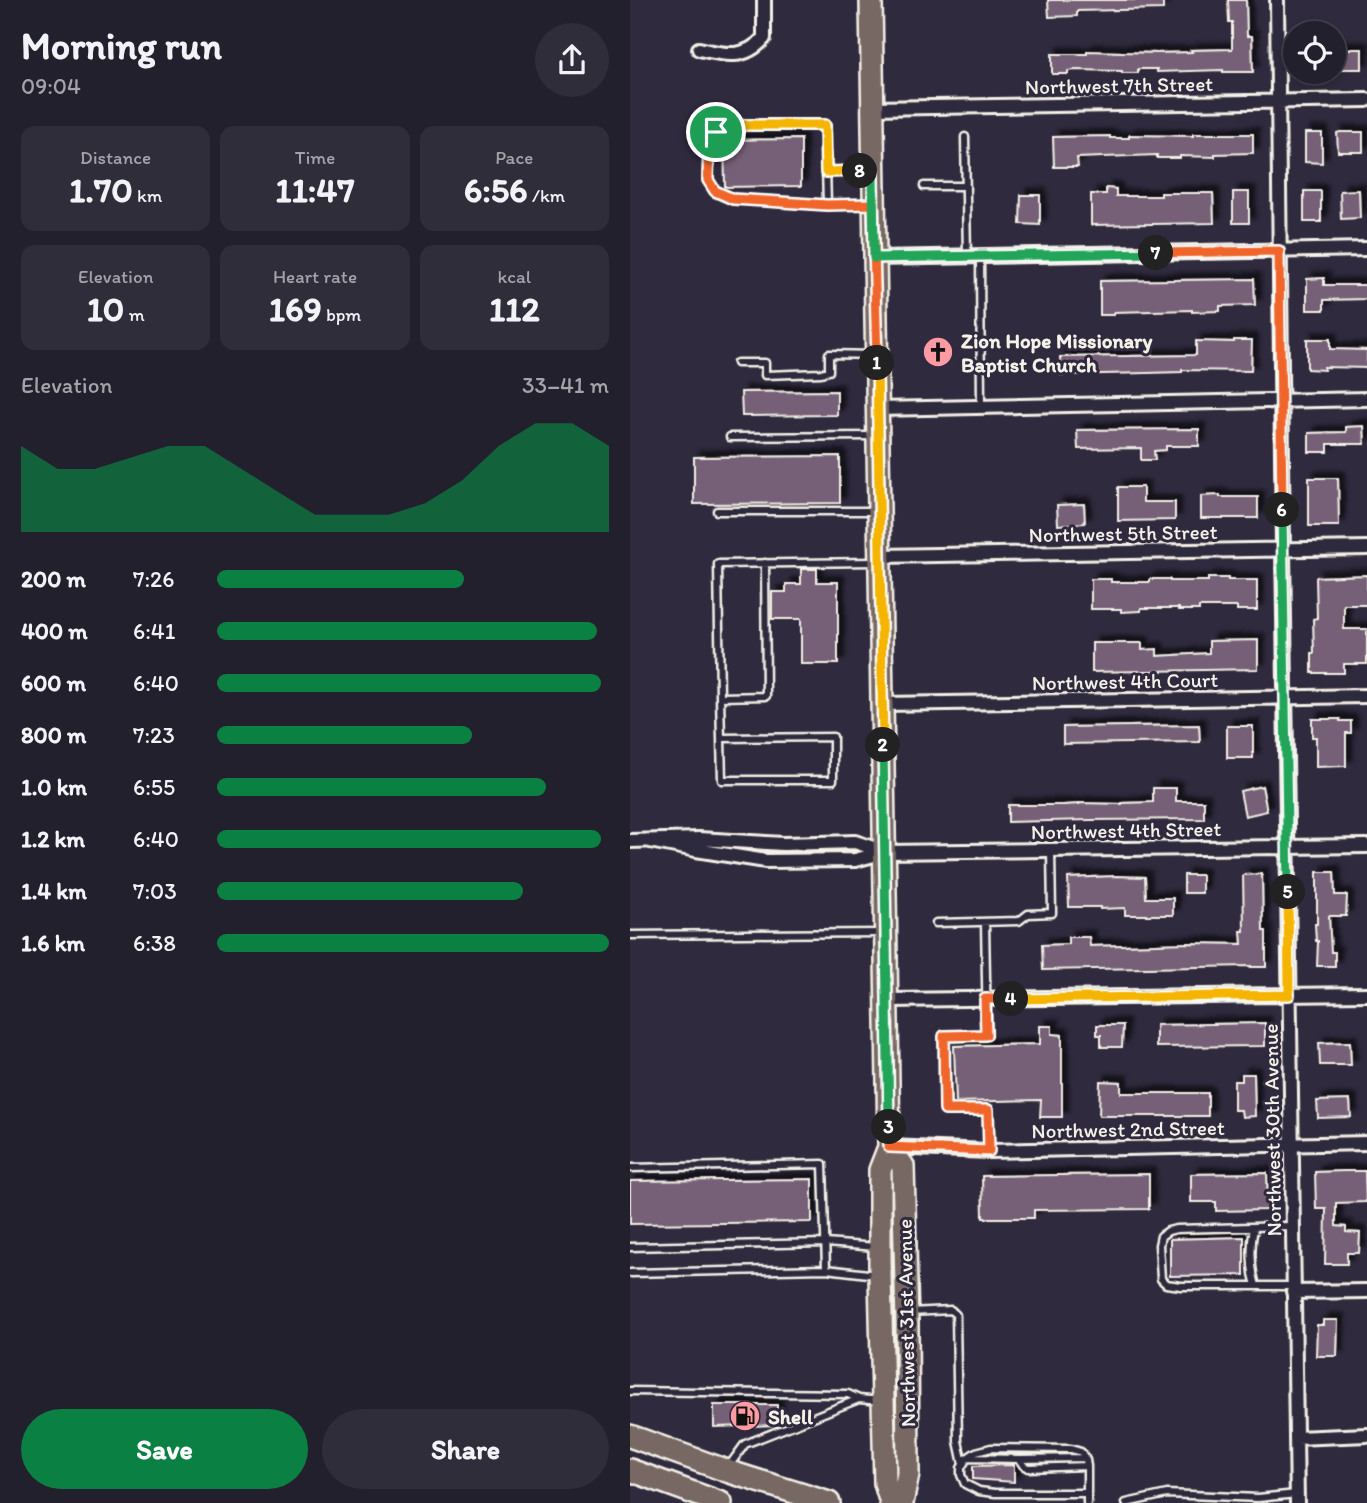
<!DOCTYPE html>
<meta charset="utf-8">
<style>
body{margin:0;font-family:Itim,sans-serif;background:#2f2d3a;color:#f1f3f6;height:100vh;display:flex;flex-direction:column;font-size:26px;white-space:nowrap}
*{box-sizing:border-box;margin:0}
p{font-size:23px;color:#a3a3aa}
.icon{flex:none;width:38px;height:38px;fill:none;stroke:currentColor;stroke-width:2;stroke-linecap:round;stroke-linejoin:round}
.map{position:relative;flex:1;overflow:hidden}
.drawer{display:flex;flex-direction:column;background:#23202e;width:630px}
.drawer>*{flex:none}
.controls{position:absolute;left:653px;top:21px;display:grid;gap:14px}
.controls a{display:grid;place-items:center;width:63px;height:63px;border-radius:50%;background:#23202e;box-shadow:0 4px 10px #0003,0 0 0 2px #403e4a;font-size:35px}
.pin{position:absolute;display:grid;place-items:center;width:60px;height:60px;color:#fff;margin:-30px;border:4px solid #fff;border-radius:50%;box-shadow:0 2px 7px #0007}
.km{position:absolute;width:35px;height:35px;margin:-18px;border-radius:50%;background:#222;color:#fff;font-size:19px;line-height:35px;text-align:center}
.round{display:grid;place-items:center;flex:none;width:74px;height:74px;border-radius:37px;background:#2f2d3a}
.head{display:flex;align-items:center;justify-content:space-between;height:119px;padding:0 21px}
h1{font-size:38px;font-weight:700;line-height:52px}
.metrics{display:grid;grid-template-columns:repeat(3,1fr);gap:10px;height:119px;padding:7px 21px}
.metrics div{display:grid;align-content:center;border-radius:14px;background:#2f2d3a;text-align:center}
.metrics b{font-size:35px;font-weight:700}
.metrics small{font-size:19px;font-weight:400}
.metrics p{font-size:19px}
.chart{height:196px;padding:14px 21px}
.chart p{display:flex;justify-content:space-between}
.chart svg{width:100%;height:126px;margin-top:7px;fill:#0b8043;opacity:.7}
.button{display:flex;gap:14px;margin-top:auto;padding:14px 21px}
.button a{flex:1;height:80px;border-radius:42px;background:#0b8043;color:#fff;font-size:28px;font-weight:700;line-height:80px;text-align:center}
.button a+a{background:#2f2d3a;color:#f1f3f6}
ul{padding:0 21px;list-style:none;font-size:23px}
li{display:grid;grid-template-columns:112px 84px 1fr;align-items:center;height:52px}
li i{height:18px;border-radius:9px;background:#0b8043}
main{display:flex;flex:1;min-height:0}
.map>svg:first-child{display:block}
</style>
<main>
<section class="drawer">
<div class="head"><div><h1>Morning run</h1><p>09:04</p></div><a class="round"><svg class="icon" aria-label="share" viewBox="0 0 24 24"><path d="M12 15V3M7 8l5-5 5 5M5 13v7h14v-7"/></svg></a></div>
<div class="metrics">
<div><p>Distance</p><b>1.70<small> km</small></b></div>
<div><p>Time</p><b>11:47</b></div>
<div><p>Pace</p><b>6:56<small> /km</small></b></div>
</div>
<div class="metrics">
<div><p>Elevation</p><b>10<small> m</small></b></div>
<div><p>Heart rate</p><b>169<small> bpm</small></b></div>
<div><p>kcal</p><b>112</b></div>
</div>
<div class="chart"><p><span>Elevation</span>33–41 m</p>
<svg viewBox="0 0 160 44" preserveAspectRatio="none"><path d="M0 44V14L10 22L20 22L30 18L40 14L50 14L60 22L70 30L80 38L90 38L100 38L110 34L120 26L130 14L140 6L150 6L160 14V44z"/></svg>
</div>
<ul>
<li><b>200 m</b>7:26<i style="width:63%"></i></li>
<li><b>400 m</b>6:41<i style="width:97%"></i></li>
<li><b>600 m</b>6:40<i style="width:98%"></i></li>
<li><b>800 m</b>7:23<i style="width:65%"></i></li>
<li><b>1.0 km</b>6:55<i style="width:84%"></i></li>
<li><b>1.2 km</b>6:40<i style="width:98%"></i></li>
<li><b>1.4 km</b>7:03<i style="width:78%"></i></li>
<li><b>1.6 km</b>6:38<i style="width:100%"></i></li>
</ul>
<div class="button"><a>Save</a><a>Share</a></div>
</section>
<div class="map">
<svg width="737" height="1503" viewBox="0 0 737 1503">
<defs>
<filter id="shadow"><feDropShadow dx="6" dy="-6" stdDeviation="2" flood-color="#0009"/></filter>
</defs>
<rect width="100%" height="100%" fill="#2f2a3d"/>
<filter id="ink" filterUnits="userSpaceOnUse"><feTurbulence type="fractalNoise" baseFrequency=".0143" numOctaves="2"/><feDisplacementMap in="SourceGraphic" scale="14" xChannelSelector="R" yChannelSelector="G"/><feConvolveMatrix kernelMatrix="1 2 1 2 8 2 1 2 1" color-interpolation-filters="sRGB"/></filter>
<g filter="url(#ink)">
<!-- building -->
<path fill="#766077" stroke="#f4f1e8" stroke-width="2" filter="url(#shadow)" d="M418 0H533V9L447 11V16L419 17Z
M598 0H616L617 36H622L623 72H593V70L527 72V69H508V73H492V71L445 70 438 71V74H422V54H457V51L527 53 562 52 561 50 602 49V22H599Z
M709 49H732V69H709Z
M710 132H733V152H708L707 133Z
M675 133H692V163L675 162Z
M563 134H623V153L585 154V157L550 156V158H527V155L447 158 448 167H424L423 137 480 136V138H499V135L563 136Z
M171 139V186L95 187 94 140Z
M476 188 486 189V196H531V193H583L584 223 461 225V194H476Z
M729 190 730 218 711 219 710 191Z
M674 191H691V222H674Z
M603 192H619V223H603Z
M391 195H410V225L390 224Z
M694 278V285H737V299L694 300V310H677V279Z
M624 279 625 305 590 306V311L562 312V310L484 312V315H470V281Z
M677 339H700V349L737 350V368L694 367V370L677 369Z
M604 340H622L621 371 552 370V372L517 373 431 375 430 357 566 355V341L604 342Z
M207 391V415L112 416 111 392Z
M734 426 735 444H698V452H679V433L716 432V427Z
M569 429V446H536V450L524 451 525 460H511V448L448 449 447 430Z
M210 456V503L64 504V457Z
M679 478H708L709 526H679Z
M488 487H513V502H545V520L488 521Z
M590 495V497H628V518H571V496Z
M454 504 455 523 428 525 427 505Z
M171 569H187V582H208V664H171V619H142V592H156V584H171Z
M737 575V605H714V629H737V664H714V673H682V653H684L683 619 687 618 686 577Z
M578 578H598V580H627V610H607V607H569V610H549V608H511V611L491 612V609H461V579H481V582H520V579H540V581H578Z
M628 640V669L462 672V643H512V650L527 649V656L579 653V641Z
M682 719H710V721H721V733H716V766L686 767V737H682Z
M569 725 570 742 433 744V727Z
M597 726H623V758H597Z
M632 786 637 811 615 816 610 791Z
M523 788H546V801H574V819L460 820 378 822V805H434L449 804V803L492 804V803L523 802Z
M687 872H704L705 895H717L716 916H699L701 952H705V966H687L688 941H686L685 924H687Z
M632 874 633 931H636V967H621V966L413 970 412 945 438 944V937H459L460 946 559 943 612 944 611 931H614L613 875Z
M554 875H572V893H554Z
M486 876 515 877 516 898H543V915H495V908L470 909V907H439L438 878Z
M635 1023V1046L526 1047V1025Z
M467 1025H493L492 1047H471V1035H467Z
M410 1026H422V1034L432 1035V1117H410L411 1100 326 1102 324 1046 410 1044Z
M720 1042 721 1065H690L689 1043Z
M612 1074H624L625 1116 612 1117 611 1110H604V1081H612Z
M470 1081 491 1082V1093H578V1116H469Z
M720 1100 721 1117 688 1118 687 1101Z
M715 1171H735L736 1202 706 1203V1226L716 1227V1232L730 1233 729 1253H717V1264H695L696 1209H686L685 1172Z
M637 1173 638 1210 586 1211V1202H561V1174Z
M519 1174V1209L404 1210V1218H353L352 1176Z
M182 1179V1222L0 1224V1181Z
M614 1237V1275L540 1276V1239Z
M693 1320H708L707 1356H686L687 1325H693Z
M84 1405H147V1425L84 1427Z
M384 1465V1482L343 1479V1466Z"/>
<g fill="none" stroke-linecap="round" stroke-linejoin="round">
<!-- lane casing -->
<g stroke="#f4f1e8" stroke-width="11">
<path id="lane" d="M335 137 337 256
M196 172 239 171
M294 186H336
M197 205 195 125H116L86 132 79 142 78 180 85 191 103 199 197 205 241 204
M350 256 351 406
M107 363H135V375L191 373 199 371V354L244 355
M100 437 246 436
M87 511H244
M135 563 136 696 90 697 88 564 245 562
M90 697 92 780H203V737L91 738
M355 922 357 1035 314 1036 315 1110H358L359 1151
M306 923 389 921 398 914 422 913 421 850
M0 935 251 933
M0 1168 193 1164 196 1269 0 1273
M662 1226 546 1229 538 1231 531 1236 529 1245 531 1279 536 1284 551 1286H663
M624 1227C620 1248 620 1266 626 1286
M0 1247 196 1243 246 1247
M196 1269 247 1275
M279 1312 321 1310 326 1315 328 1441 333 1464
M0 1391 218 1394 229 1399
M338 1458 389 1459 393 1465 398 1468 457 1466
M389 1459 455 1458
M99 1466 115 1444 229 1399 251 1401
M457 1503V1466L456 1460 451 1452 441 1449 361 1448 346 1452 337 1458 331 1468V1475L335 1484 349 1491 365 1493H457
M496 1503 537 1494 628 1498 667 1494"/>
</g>
<!-- street casing -->
<g stroke="#f4f1e8" stroke-width="18">
<path id="street" d="M647 0 653 549 667 1503
M69 49C95 55 115 60 134 38V0
M242 108 737 100
M245 258 737 249
M247 409 737 399
M250 556 737 548
M253 704 737 696
M0 841 69 839 153 844 225 842 255 852
M20 841 66 850 136 861 225 860 255 852 737 846
M258 1000 737 994
M259 1147 359 1151 737 1143
M663 1292 737 1291
M666 1438 737 1435"/>
</g>
<!-- primary casing -->
<g stroke="#f4f1e8" stroke-width="26">
<path id="primary" d="M241 0 259 1147 250 1170V1275L255 1483 261 1503
M259 1147 273 1166 277 1322 278 1474 272 1503
M0 1436 100 1472 199 1503
M0 1470 91 1503"/>
</g>
<!-- lane -->
<use href="#lane" stroke="#2f2a3d" stroke-width="6"/>
<!-- street -->
<use href="#street" stroke="#2f2a3d" stroke-width="12"/>
<!-- primary -->
<use href="#primary" stroke="#776864" stroke-width="21"/>
</g>
</g>
<g fill="none" stroke-linecap="round" stroke-linejoin="round" filter="url(#ink)">
<!-- split-1 casing -->
<g stroke="#fff" stroke-width="14">
<path id="split-1" d="M86 132 79 142 78 180 85 191 103 199 197 205 243 204 247 363"/>
</g>
<!-- split-2 casing -->
<g stroke="#fff" stroke-width="14">
<path id="split-2" d="M247 363 253 745"/>
</g>
<!-- split-3 casing -->
<g stroke="#fff" stroke-width="14">
<path id="split-3" d="M253 745 259 1127"/>
</g>
<!-- split-4 casing -->
<g stroke="#fff" stroke-width="14">
<path id="split-4" d="M259 1127V1147L359 1151 358 1110H315L314 1036 356 1035 355 999H381"/>
</g>
<!-- split-5 casing -->
<g stroke="#fff" stroke-width="14">
<path id="split-5" d="M381 999 659 995 658 892"/>
</g>
<!-- split-6 casing -->
<g stroke="#fff" stroke-width="14">
<path id="split-6" d="M652 510 658 892"/>
</g>
<!-- split-7 casing -->
<g stroke="#fff" stroke-width="14">
<path id="split-7" d="M526 253 649 251 652 510"/>
</g>
<!-- split-8 casing -->
<g stroke="#fff" stroke-width="14">
<path id="split-8" d="M230 171H243L244 258 526 253"/>
</g>
<!-- split-9 casing -->
<g stroke="#fff" stroke-width="14">
<path id="split-9" d="M86 132 116 125H195L196 172 230 171"/>
</g>
<!-- split-1 -->
<use href="#split-1" stroke="#f0652b" stroke-width="9"/>
<!-- split-2 -->
<use href="#split-2" stroke="#f5b400" stroke-width="9"/>
<!-- split-3 -->
<use href="#split-3" stroke="#22a559" stroke-width="9"/>
<!-- split-4 -->
<use href="#split-4" stroke="#f0652b" stroke-width="9"/>
<!-- split-5 -->
<use href="#split-5" stroke="#f5b400" stroke-width="9"/>
<!-- split-6 -->
<use href="#split-6" stroke="#22a559" stroke-width="9"/>
<!-- split-7 -->
<use href="#split-7" stroke="#f0652b" stroke-width="9"/>
<!-- split-8 -->
<use href="#split-8" stroke="#22a559" stroke-width="9"/>
<!-- split-9 -->
<use href="#split-9" stroke="#f5b400" stroke-width="9"/>
</g>
<!-- icons -->
<defs>
<g id="church-disc" transform="scale(1.575)"><circle r="9.5" fill="#ff9aa2" stroke="#2f2a3d"/><path d="M-1.2-6h2.4v3.5h3.3v2.4h-3.3V6h-2.4V-.1h-3.3v-2.4h3.3Z" fill="#111"/></g>
<g id="fuel-disc" transform="scale(1.575)"><circle r="9.5" fill="#ff9aa2" stroke="#2f2a3d"/><path d="M-5.5-6h7V0h2V4h1.3V-2.5L3-4.5l.8-.8L6-3V5H2.5V1h-1V6h-7ZM-4.2-4.7v3.2H.2V-4.7Z" fill="#111"/></g>
</defs>
<g fill-rule="evenodd">
<use href="#church-disc" x="308" y="352"/>
<use href="#fuel-disc" x="115" y="1416"/>
</g>
<g text-anchor="middle" dominant-baseline="central" stroke-width="6" stroke-linejoin="round" paint-order="stroke">
<!-- street labels -->
<g font-size="21" fill="#f4f1e8" stroke="#2f2a3d">
<text transform="translate(489 85) rotate(-1)">Northwest 7th Street</text>
<text transform="translate(493 533) rotate(-1)">Northwest 5th Street</text>
<text transform="translate(495 681) rotate(-1)">Northwest 4th Court</text>
<text transform="translate(496 830) rotate(-1)">Northwest 4th Street</text>
<text transform="translate(498 1129) rotate(-1)">Northwest 2nd Street</text>
<text transform="translate(642 1130) rotate(-91)">Northwest 30th Avenue</text>
<text transform="translate(276 1323) rotate(-91)">Northwest 31st Avenue</text>
</g>
<!-- poi labels -->
<g font-size="21" font-weight="bold" fill="#f4f1e8" stroke="#2f2a3d" text-anchor="start">
<text x="331" y="340">Zion Hope Missionary<tspan x="331" dy="24">Baptist Church</tspan></text>
<text x="138" y="1416">Shell</text>
</g>
</g>
</svg>
<div class="controls">
<a><svg class="icon" aria-label="locate" viewBox="0 0 24 24"><circle cx="12" cy="12" r="6"/><path d="M12 2v4M12 18v4M2 12h4M18 12h4"/></svg></a>
</div>
<div class="pin" style="left:86px;top:132px;background:#1e9e55"><svg class="icon" aria-label="arrive" viewBox="0 0 24 24"><path d="M6 21V4h12l-3 4 3 4H6"/></svg></div>
<b class="km" style="left:247px;top:363px">1</b>
<b class="km" style="left:253px;top:745px">2</b>
<b class="km" style="left:259px;top:1127px">3</b>
<b class="km" style="left:381px;top:999px">4</b>
<b class="km" style="left:658px;top:892px">5</b>
<b class="km" style="left:652px;top:510px">6</b>
<b class="km" style="left:526px;top:253px">7</b>
<b class="km" style="left:230px;top:171px">8</b>
</div>
</main>
